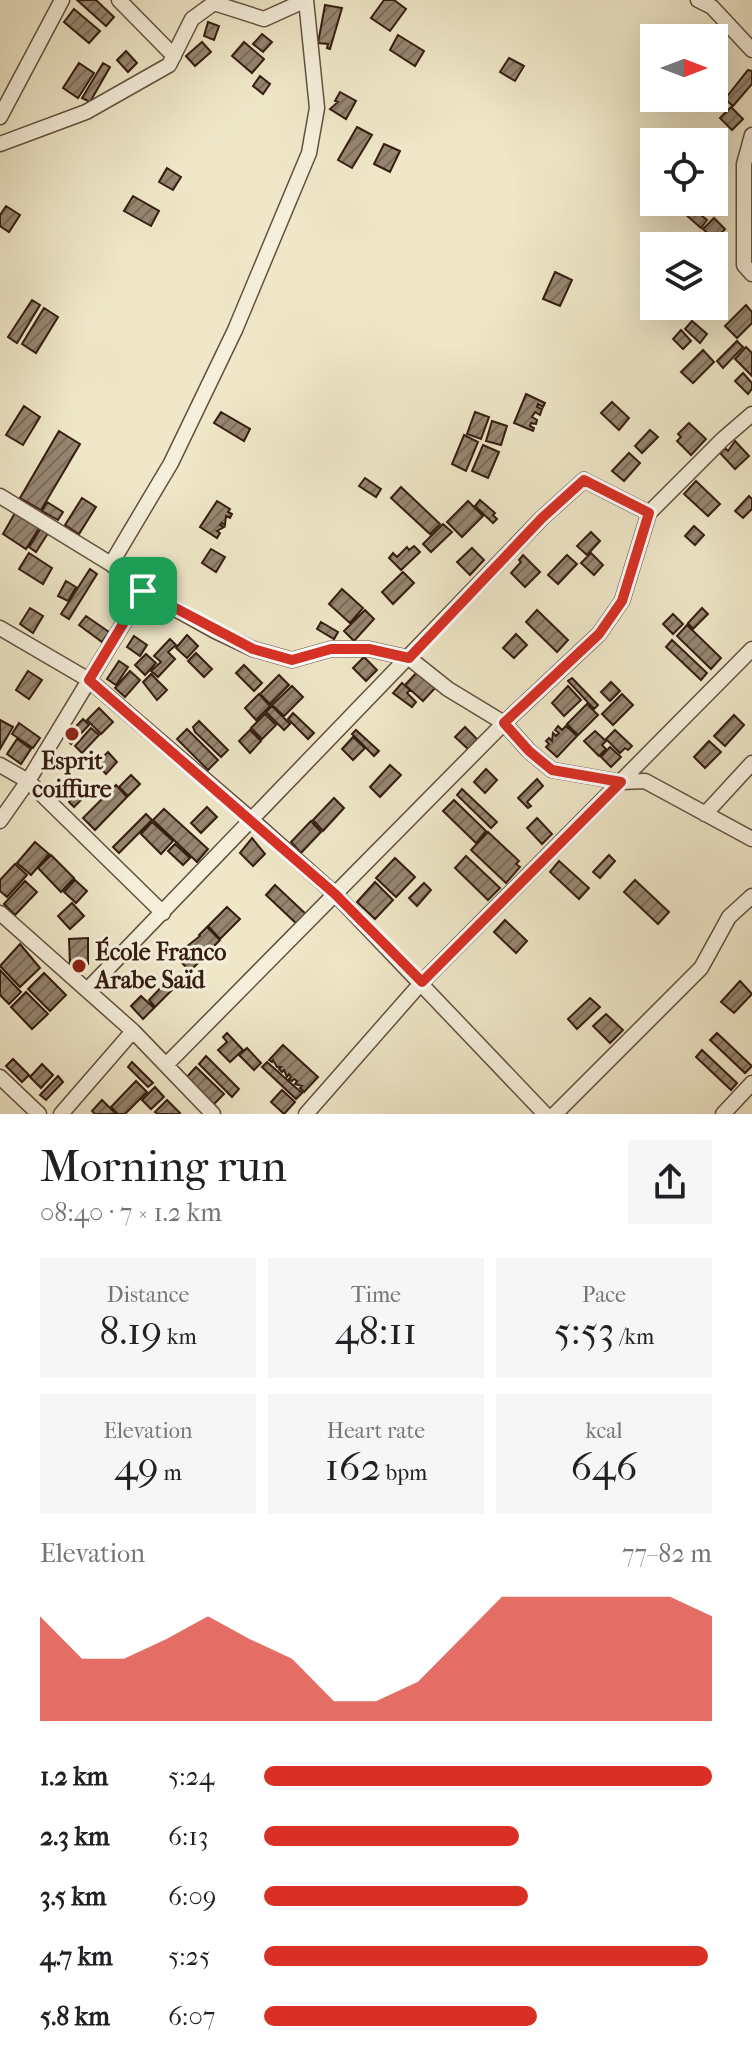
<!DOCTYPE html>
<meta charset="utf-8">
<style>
body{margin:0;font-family:"IM FELL French Canon",serif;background:#f6f6f6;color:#202124;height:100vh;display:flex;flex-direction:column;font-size:30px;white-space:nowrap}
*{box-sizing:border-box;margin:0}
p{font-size:26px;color:#757577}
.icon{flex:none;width:44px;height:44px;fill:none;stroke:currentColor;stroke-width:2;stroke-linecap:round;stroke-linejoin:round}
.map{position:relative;height:1114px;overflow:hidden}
.side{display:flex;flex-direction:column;background:#fff;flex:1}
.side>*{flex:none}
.needle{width:52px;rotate:90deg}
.buttons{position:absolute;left:640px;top:24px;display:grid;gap:16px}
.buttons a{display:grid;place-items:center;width:88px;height:88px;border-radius:0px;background:#fff;box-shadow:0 8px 32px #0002;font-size:40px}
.pin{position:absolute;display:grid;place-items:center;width:68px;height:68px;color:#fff;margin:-34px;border-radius:16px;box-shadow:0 4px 12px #0006}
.round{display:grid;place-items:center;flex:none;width:84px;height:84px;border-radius:0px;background:#f6f6f6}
.headline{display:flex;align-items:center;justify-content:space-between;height:136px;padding:0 40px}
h1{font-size:44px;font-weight:600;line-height:60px}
.figures{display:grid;grid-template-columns:repeat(3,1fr);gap:12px;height:136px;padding:8px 40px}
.figures div{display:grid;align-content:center;border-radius:0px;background:#f6f6f6;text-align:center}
.figures b{font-size:40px;font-weight:600}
.figures small{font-size:22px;font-weight:400}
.figures p{font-size:22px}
.chart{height:224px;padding:16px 40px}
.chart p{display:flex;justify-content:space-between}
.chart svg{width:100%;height:144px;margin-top:8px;fill:#d93025;opacity:.7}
ul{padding:0 40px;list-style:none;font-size:26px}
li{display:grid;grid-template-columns:128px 96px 1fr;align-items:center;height:60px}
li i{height:20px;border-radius:10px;background:#d93025}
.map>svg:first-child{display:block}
</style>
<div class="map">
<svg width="752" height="1114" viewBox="0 0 752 1114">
<defs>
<pattern id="building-hatch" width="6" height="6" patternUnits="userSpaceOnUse" patternTransform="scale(2)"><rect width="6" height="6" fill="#968670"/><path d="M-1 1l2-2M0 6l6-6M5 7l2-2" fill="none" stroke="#7b6d5b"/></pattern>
</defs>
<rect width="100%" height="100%" fill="#efe7c8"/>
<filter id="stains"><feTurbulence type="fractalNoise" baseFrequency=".0025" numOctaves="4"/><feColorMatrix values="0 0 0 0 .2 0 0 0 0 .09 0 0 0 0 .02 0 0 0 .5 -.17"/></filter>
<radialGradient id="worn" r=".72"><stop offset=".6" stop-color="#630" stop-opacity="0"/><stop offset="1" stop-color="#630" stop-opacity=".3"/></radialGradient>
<!-- building -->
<path fill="url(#building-hatch)" stroke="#351d10" stroke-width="2" d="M77 0H96L114 17 106 26Z
M384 0H394L406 9 390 31 371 18Z
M325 5 342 8 330 49 327 48 328 44 318 43Z
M74 9 100 31 89 43 64 22Z
M208 22 219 26 214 40 204 36Z
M262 34 272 42 263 52 253 44Z
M398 35 424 51 415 66 390 50Z
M202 42 211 52 195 66 186 56Z
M244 42 264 59 252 73 232 56Z
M126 51 137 63 128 72 117 60Z
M509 58 524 66 515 81 500 72Z
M79 63 94 73 78 98 63 88Z
M103 63 110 67 90 102 82 98Z
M748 70 752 71V84L733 106 725 99Z
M260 76 270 84 263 94 253 86Z
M340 92 356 101 346 119 330 109 338 102 335 101Z
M731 107 743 119 732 130 720 118Z
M357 127 372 135 352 168 338 160Z
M384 144 400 151 390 172 374 164Z
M167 168 181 177 173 190 159 182Z
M133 196 159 211 151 226 124 211Z
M6 206 20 215 9 232 0 226V215Z
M691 207 707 220 701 228 685 214Z
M714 218 725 229 715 240 703 229Z
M555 272 572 280 560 306 543 299Z
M32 300 40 305 17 343 8 337Z
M746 305 752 312V323L737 338 725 326Z
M44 308 58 317 36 353 22 344Z
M692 321 707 334 700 343 685 329Z
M681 330 691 341 683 349 673 339Z
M737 341 743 347 723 368 717 361Z
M746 347 752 353V376L735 359Z
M703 350 714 362 693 383 681 372Z
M743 373 752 383V389L748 394 735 381Z
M526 394 545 403 543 407 538 404 537 407 542 409 540 415 535 412 532 417 537 420 536 424 531 423 530 426 534 428 533 431 514 423Z
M612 402 629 418 619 430 601 413Z
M24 406 40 417 23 445 6 435Z
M221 412 250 429 244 441 214 423Z
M475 412 489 417 481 439 467 434Z
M492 421 507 426 501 445 486 441Z
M689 423 706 439 691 455 677 441 681 437 678 434Z
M650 430 658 437 642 453 635 446Z
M59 431 80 444 41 510 20 498Z
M464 435 478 442 466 471 452 464Z
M735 441 749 456 735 469 720 453 725 448 728 451Z
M483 445 499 452 488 478 472 471Z
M629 453 640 463 624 481 612 471Z
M365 478 381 489 376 497 359 486Z
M696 481 720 504 708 516 684 494Z
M401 487 440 524 430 534 391 498Z
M749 496 752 499V509L743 518 735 511Z
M82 498 96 507 79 534 65 525Z
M480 500 495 513 493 515 497 519 493 523 475 506Z
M217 501 230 509 228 512 232 514 230 518 226 516 225 525 222 523 220 525 224 527 217 531 220 533 217 538 200 527Z
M468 501 483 516 462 537 447 522Z
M47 502 63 512 58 520 42 511Z
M15 513 39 528 26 549 3 534Z
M443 524 452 532 431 552 423 544Z
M43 525 50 530 36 552 29 547Z
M694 526 704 535 695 545 685 536Z
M591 532 600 541 587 555 577 546Z
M414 546 420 552 401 570 389 558 393 553 397 557 407 547 409 550Z
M472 548 484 560 470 575 457 562Z
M211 549 225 557 216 572 202 563Z
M29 553 52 568 43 584 19 569Z
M591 553 603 565 594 575 581 563Z
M523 555 540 572 525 587 511 573 521 562 519 560Z
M567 555 577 564 558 584 548 575Z
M90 569 97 574 69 619 61 614Z
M403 572 414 583 393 604 382 592Z
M66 581 76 587 68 601 58 596Z
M342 589 363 608 350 623 329 604Z
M30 608 43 616 33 633 20 624Z
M702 608 708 614 693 629 688 623Z
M365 610 374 619 354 641 344 631Z
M537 610 568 640 557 652 526 622Z
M673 614 683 624 673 634 663 624Z
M86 616 109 632 102 642 79 625Z
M321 622 338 632 334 639 317 629Z
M687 625 721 658 711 669 677 636Z
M516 634 527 645 514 658 503 648Z
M187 635 198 646 187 658 176 648Z
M134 636 147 645 140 656 127 647Z
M170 639 176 645 168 652 175 659 158 677 151 671 161 662 154 656Z
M672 640 707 673 701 680 666 647Z
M196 653 212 669 204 677 188 661Z
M146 654 156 663 145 675 135 665Z
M364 657 377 670 366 681 353 668Z
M119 661 128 667 116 685 107 679Z
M244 665 262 683 254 691 236 673Z
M28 671 42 680 29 699 16 690Z
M130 671 140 680 125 697 115 688Z
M418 671 435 688 423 701 405 685Z
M151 674 167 690 157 700 143 682Z
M279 675 289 685 270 704 260 694Z
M572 678 598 705 594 709 568 681Z
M611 682 620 691 610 701 601 692Z
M402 683 410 690 407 693 416 702 412 707 393 693Z
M292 686 303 697 284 716 272 705Z
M568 686 581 700 564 716 552 703Z
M259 694 270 706 256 720 245 708Z
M622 694 633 705 613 725 602 714Z
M587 704 598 715 578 735 567 724Z
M272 706 290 724 284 730 266 712Z
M99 708 113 722 101 734 87 720Z
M293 713 314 733 308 739 288 719Z
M265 714 276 725 262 739 251 728Z
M734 715 744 725 725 746 714 736Z
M83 719 89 725 71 744 65 738Z
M0 720 13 727 0 749Z
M199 721 228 750 221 757 195 732 193 727Z
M19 723 40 738 33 748 12 734Z
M558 726 562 730 566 726 577 736 557 757 546 747 549 744 546 741 549 738 552 741 553 733 556 736 559 733 555 730Z
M465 727 477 739 468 749 455 737Z
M91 728 99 735 82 753 75 746Z
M187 729 218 760 208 770 177 739Z
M250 730 261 741 250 753 239 741Z
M356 730 379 751 374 756 352 734Z
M615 730 632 746 628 750 625 748 620 753 606 739Z
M595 731 606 741 602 745 606 749 599 756 584 741Z
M353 737 365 748 353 760 342 749Z
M17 739 31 749 21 764 7 754Z
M709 741 721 752 705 768 694 757Z
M610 747 621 757 611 767 601 757Z
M108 752 117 762 106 774 96 764Z
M390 765 401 775 380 797 370 787Z
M486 769 497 780 485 793 474 782Z
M131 775 140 784 128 796 119 787Z
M537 779 543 786 527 802 531 806 528 808 518 798Z
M87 784 92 789 74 807 69 802Z
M116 785 127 797 95 830 83 818Z
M462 789 497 822 491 828 457 795Z
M334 798 344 808 323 831 313 820Z
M454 800 486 831 476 843 443 811Z
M207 807 217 817 201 833 191 823Z
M164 809 208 849 197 862 153 820Z
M146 814 152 820 119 853 113 847Z
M537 818 552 834 542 844 527 828Z
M311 821 321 832 301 853 291 842Z
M152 822 173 841 161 854 141 834Z
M488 832 519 861 516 864 520 867 506 883 471 850Z
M252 838 265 854 253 866 240 853Z
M35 842 49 854 31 875 17 863Z
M175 844 190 858 183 865 168 851Z
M51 855 74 878 61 892 38 868Z
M609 855 615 861 600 878 593 872Z
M466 856 500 888 488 900 455 868Z
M395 858 415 877 396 897 376 878Z
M559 861 589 888 579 899 550 872Z
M15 864 27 875 7 897 0 891V880Z
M75 880 87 891 76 903 64 892Z
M635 880 669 912 658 924 624 892Z
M25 881 37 892 15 915 4 904Z
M375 882 393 900 375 919 357 902Z
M424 883 431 890 417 906 409 898Z
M275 885 308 916 299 926 266 895Z
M72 903 84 916 70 929 58 916Z
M227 907 240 919 220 939 208 926Z
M505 920 527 941 516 953 494 932Z
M207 927 220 940 199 961 186 947 200 936 199 935Z
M88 938V964L70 965 69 939Z
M20 944 40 968 20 987 0 966Z
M188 953 198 963 190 971 180 961Z
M0 970 21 992 9 1004 0 995Z
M44 973 66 995 50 1011 28 989Z
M170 978 177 985 155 1007 149 1000Z
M740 981 752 994 734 1013 721 1002Z
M26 992 48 1014 32 1029 11 1007Z
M141 996 154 1008 143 1019 131 1006Z
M590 998 600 1007 577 1029 568 1019Z
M606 1014 623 1030 610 1043 593 1026Z
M227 1033 243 1050 230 1062 218 1050 227 1042 223 1037Z
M717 1033 752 1066 745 1073 710 1040Z
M283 1045 318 1077 304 1092 300 1088 302 1086 295 1084 297 1081 294 1079 292 1081 289 1079 291 1077 289 1074 287 1077 284 1070 282 1072 279 1069 281 1067H277L273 1060 272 1062 269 1060Z
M247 1048 261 1063 254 1070 239 1055Z
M702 1050 737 1083 731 1090 696 1057Z
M206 1056 239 1089 232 1097 199 1064Z
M13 1059 29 1075 22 1082 6 1066Z
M132 1062 153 1083 148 1087 128 1067Z
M267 1062 302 1093 296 1099 262 1067Z
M42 1064 53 1075 41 1088 30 1077Z
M196 1067 224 1094 212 1106 185 1079Z
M58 1076 63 1082 46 1100 40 1095Z
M136 1081 147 1092 125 1114H118L111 1107Z
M155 1087 164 1097 151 1109 142 1100Z
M282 1090 295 1102 284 1114 271 1102Z
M102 1100 116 1114H95L92 1111Z
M167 1100 180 1113 179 1114H158L155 1112Z"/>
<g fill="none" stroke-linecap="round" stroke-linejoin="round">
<!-- minor casing -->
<g stroke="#64503e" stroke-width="17">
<path id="minor" d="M119 0 174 56
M698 0 712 7 752 50
M0 117 62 0
M752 135 744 164V265L752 274
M0 144 86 112 169 65 192 19 214 3 264 19 306 0
M0 496 111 564 143 591 215 631 253 649 292 660 331 649H369L409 658 448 689 504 723 529 751 552 770 621 782 645 781 752 839
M111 564 171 463 235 330 309 153 317 108 306 0
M0 628 89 680 252 820 335 894 545 1114
M0 765 28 781 163 913
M705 814 752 763
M0 821 28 781 143 591
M0 913 133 1031 213 1114
M87 990 542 518 584 480 649 513
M166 1065 504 723 599 634 622 601 649 513 723 439 752 414
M0 1077 39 1114
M61 1114 133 1031
M306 1114 422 982 752 649
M555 1114 701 968 729 917 752 896
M723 1114 752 1083"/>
</g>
<!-- minor -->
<use href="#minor" stroke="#f5efdb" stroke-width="14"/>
</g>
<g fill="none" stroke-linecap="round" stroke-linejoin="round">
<!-- route casing -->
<g stroke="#fff" stroke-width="16">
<path id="route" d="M584 480 649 513 622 601 599 634 504 723 529 751 552 770 621 782 422 982 335 894 89 680 143 591 253 649 292 660 331 649H369L409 658 542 518Z"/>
</g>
<!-- route -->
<use href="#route" stroke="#d93025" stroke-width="10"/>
</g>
<!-- markers -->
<g fill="#8f2418" stroke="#f5efdb" stroke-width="3">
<circle cx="72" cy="734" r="8"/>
<circle cx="79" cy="966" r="8"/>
</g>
<g text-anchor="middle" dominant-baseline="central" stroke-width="6" stroke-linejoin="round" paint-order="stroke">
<!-- poi labels -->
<g font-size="24" font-weight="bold" fill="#351d10" stroke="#f5efdb">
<text x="72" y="761">Esprit<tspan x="72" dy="28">coiffure</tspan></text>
<text x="95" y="952" text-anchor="start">École Franco<tspan x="95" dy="28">Arabe Saïd</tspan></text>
</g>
</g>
<rect width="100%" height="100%" filter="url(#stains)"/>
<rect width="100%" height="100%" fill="url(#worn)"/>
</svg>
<div class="buttons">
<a><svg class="needle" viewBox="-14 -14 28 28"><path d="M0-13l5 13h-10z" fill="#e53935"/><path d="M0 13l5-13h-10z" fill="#757577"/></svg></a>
<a><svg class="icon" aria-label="locate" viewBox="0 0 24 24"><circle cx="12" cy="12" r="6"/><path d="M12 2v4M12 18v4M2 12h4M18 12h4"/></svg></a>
<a><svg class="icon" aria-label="layers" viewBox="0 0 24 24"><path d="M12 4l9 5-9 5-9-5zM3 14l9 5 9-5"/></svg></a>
</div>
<div class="pin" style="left:143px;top:591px;background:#1e9e55"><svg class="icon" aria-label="arrive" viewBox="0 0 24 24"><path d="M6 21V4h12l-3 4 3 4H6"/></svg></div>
</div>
<section class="side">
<div class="headline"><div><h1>Morning run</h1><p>08:40 · 7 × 1.2 km</p></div><a class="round"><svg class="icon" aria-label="share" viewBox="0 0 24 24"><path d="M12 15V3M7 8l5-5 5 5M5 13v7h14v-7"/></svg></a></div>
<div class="figures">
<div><p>Distance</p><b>8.19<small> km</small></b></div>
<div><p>Time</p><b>48:11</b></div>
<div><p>Pace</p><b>5:53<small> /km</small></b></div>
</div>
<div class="figures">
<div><p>Elevation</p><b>49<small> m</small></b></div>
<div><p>Heart rate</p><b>162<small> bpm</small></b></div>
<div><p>kcal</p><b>646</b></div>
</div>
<div class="chart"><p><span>Elevation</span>77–82 m</p>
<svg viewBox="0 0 160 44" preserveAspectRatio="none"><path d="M0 44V12L10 25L20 25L30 19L40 12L50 19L60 25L70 38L80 38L90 32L100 19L110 6L120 6L130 6L140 6L150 6L160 12V44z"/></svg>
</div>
<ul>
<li><b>1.2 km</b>5:24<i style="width:100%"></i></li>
<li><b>2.3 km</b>6:13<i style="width:57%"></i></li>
<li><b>3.5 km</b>6:09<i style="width:59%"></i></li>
<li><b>4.7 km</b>5:25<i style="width:99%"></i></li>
<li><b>5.8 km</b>6:07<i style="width:61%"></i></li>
</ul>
</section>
